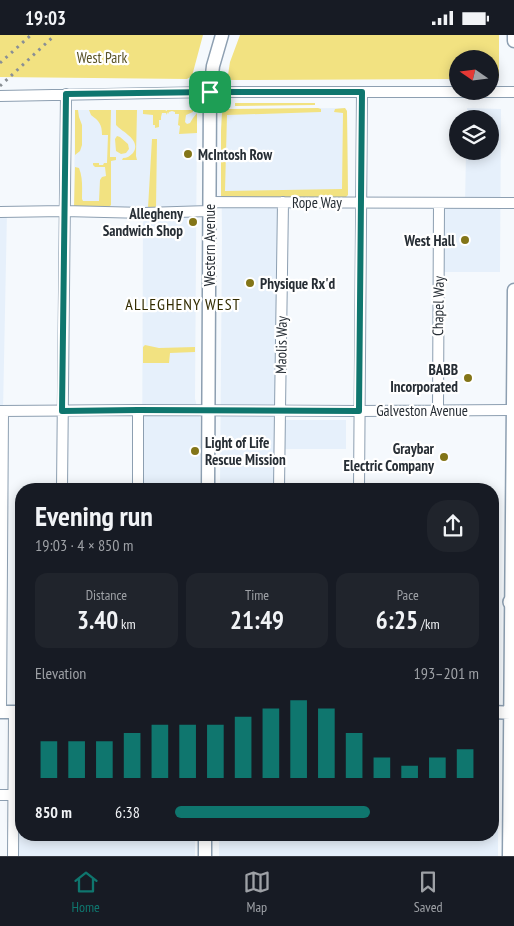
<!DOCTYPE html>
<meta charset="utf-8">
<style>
body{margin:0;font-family:"PT Sans Narrow",sans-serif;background:#20242c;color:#f1f3f6;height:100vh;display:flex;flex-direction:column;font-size:19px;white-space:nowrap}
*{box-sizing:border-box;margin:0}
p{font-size:16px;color:#9ea1a6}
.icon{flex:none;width:28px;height:28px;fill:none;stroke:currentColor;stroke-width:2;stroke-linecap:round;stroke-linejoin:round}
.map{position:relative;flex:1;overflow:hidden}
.drawer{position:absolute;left:15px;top:448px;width:484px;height:358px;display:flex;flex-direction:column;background:#171b24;border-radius:20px;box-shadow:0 2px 12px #0003}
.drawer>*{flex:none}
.needle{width:32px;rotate:284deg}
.tools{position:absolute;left:449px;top:15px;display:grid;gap:10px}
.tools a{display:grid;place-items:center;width:50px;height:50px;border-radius:50%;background:#171b24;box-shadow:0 2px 12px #0003;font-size:25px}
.pin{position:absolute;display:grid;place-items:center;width:42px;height:42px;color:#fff;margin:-21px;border-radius:10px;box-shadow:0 2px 8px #0006}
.round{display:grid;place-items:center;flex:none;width:52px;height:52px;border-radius:20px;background:#20242c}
.head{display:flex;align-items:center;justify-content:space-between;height:85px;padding:0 20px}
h1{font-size:28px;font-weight:600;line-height:38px}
.stats{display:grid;grid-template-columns:repeat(3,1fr);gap:8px;height:85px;padding:5px 20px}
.stats div{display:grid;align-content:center;border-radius:12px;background:#20242c;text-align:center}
.stats b{font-size:25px;font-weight:600}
.stats small{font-size:14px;font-weight:400}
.stats p{font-size:14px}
.chart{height:140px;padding:10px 20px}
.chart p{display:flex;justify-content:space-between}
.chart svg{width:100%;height:90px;margin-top:5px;stroke:#0f766e;stroke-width:6}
ul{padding:0 20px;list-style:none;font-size:16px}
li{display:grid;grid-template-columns:80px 60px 1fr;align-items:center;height:38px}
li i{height:12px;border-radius:6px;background:#0f766e}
.status{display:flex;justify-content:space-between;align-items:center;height:35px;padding:0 25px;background:#171b24;direction:ltr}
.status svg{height:14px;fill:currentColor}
.dock{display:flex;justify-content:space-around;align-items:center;height:70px;border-top:1px solid #363941;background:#171b24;font-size:14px;color:#9ea1a6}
.dock a{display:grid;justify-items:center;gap:2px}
.dock .selected{color:#0f766e}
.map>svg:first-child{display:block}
</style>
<div class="status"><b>19:03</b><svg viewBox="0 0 49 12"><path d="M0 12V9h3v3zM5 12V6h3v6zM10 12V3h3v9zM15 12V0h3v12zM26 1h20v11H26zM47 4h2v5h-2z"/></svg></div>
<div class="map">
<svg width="514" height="821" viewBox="0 0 514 821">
<rect width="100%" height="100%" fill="#f5f9fd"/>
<!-- built -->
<path fill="#e6f0fb" d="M345 73 347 76 348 160 346 162H281L276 454H220L222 202 221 96 222 77 224 75 228 74Z
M467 73 501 74 500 237H440L441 170H465L466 116H490V84H467Z
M75 75H193L197 78 195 364 200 383V454H142L143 174 74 173Z
M0 177H7L3 376H0Z
M283 385H346V414H283Z
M20 689H21V799H195V821H19Z
M493 691H498V821H219V799H492Z"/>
<!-- green -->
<path fill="#f2e281" d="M0 0H203L192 41 187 44 0 42Z
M240 0H499V43L490 44V24H458L457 44 231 45 228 40 230 27Z
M235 68H315V70L235 71Z
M318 73 321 74V77L227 80 225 156 342 154 343 78 334 77 335 74 345 73 347 76 348 160 346 162 226 163 221 161V96L222 78 223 76 228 74Z
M75 75H78L79 82 82 90V110L80 116 75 120Z
M89 75H111L110 119V122H116V125L111 126V170L109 172 74 173 75 132 79 133C83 143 82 153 82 164L83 166H99L100 145 102 142 106 141 105 132H95L93 130V128H99V130H103L104 128H107L108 100H102C102 89 99 86 91 80Z
M116 75H137L136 121 137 125H122L123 123C127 123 130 121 133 118 142 105 122 97 116 90Z
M143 75H165L167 76V75H193V77L186 80 185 87 187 89 190 88 193 83 197 78V98L179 99 180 91 178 90 179 79H175V77L172 76 169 77 168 79 167 77V80L166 78H162L161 82V85H159V92L155 93V90H153V80L143 79Z
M117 101 120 102 128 109 129 114 126 118 121 119 116 116 115 104Z
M152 104H157L156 173H148Z
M145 310 159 313 195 312V317L170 318 169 328H143V312Z"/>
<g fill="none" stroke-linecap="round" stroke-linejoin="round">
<!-- minor casing -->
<g stroke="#8d9fb1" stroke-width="12">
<path id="minor" d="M0 61 210 57H514
M209 167 514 168
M0 177 64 176 145 178 209 176
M138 375V454
M438 375 439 168
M0 376 138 375 359 376 514 375
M62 454 66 59
M279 454 280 375 283 167
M359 454 362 57
M1 677 3 376
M0 760H21
M13 821 14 677"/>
</g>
<!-- major casing -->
<g stroke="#8d9fb1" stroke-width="15">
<path id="major" d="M514 0V6
M208 454 210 57 213 31 222 0
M0 677H21
M492 677 514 678
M205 821V799
M509 821 514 255"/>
</g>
<!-- highway casing -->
<g stroke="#8d9fb1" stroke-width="18">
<path id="highway" d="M511 567H514"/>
</g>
<!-- minor -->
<use href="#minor" stroke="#fff" stroke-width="10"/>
<!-- major -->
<use href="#major" stroke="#fff" stroke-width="12"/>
<!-- highway -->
<use href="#highway" stroke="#fff" stroke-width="15"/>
<!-- rail -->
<path stroke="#898f95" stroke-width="3" stroke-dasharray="2.5 5" stroke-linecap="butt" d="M0 28 31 0
M0 51 55 0"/>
</g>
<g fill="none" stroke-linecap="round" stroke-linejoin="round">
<!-- route casing -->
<g stroke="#fff" stroke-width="10">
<path id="route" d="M210 57H362L359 376 138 375 62 376 66 59Z"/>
</g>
<!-- route -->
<use href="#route" stroke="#0f766e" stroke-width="6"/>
</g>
<!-- markers -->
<g fill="#837518" stroke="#fff" stroke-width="2">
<circle cx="188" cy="119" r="5"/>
<circle cx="193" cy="187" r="5"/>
<circle cx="465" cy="205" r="5"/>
<circle cx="250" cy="248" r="5"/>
<circle cx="468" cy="343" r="5"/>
<circle cx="195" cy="416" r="5"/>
<circle cx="444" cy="422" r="5"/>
</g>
<g text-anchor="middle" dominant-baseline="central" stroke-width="4.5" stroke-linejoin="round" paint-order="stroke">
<!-- park labels -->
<g font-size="15" fill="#595226" stroke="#fff">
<text x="102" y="22">West Park</text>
</g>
<!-- poi labels -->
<g font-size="15" font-weight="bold" fill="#272e35" stroke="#fff" text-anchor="end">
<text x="198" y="119" text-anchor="start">McIntosh Row</text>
<text x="183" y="178">Allegheny<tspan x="183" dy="17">Sandwich Shop</tspan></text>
<text x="455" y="205">West Hall</text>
<text x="260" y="248" text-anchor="start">Physique Rx'd</text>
<text x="458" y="334">BABB<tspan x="458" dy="17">Incorporated</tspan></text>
<text x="205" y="407" text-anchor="start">Light of Life<tspan x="205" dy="17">Rescue Mission</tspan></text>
<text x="434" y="413">Graybar<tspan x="434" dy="17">Electric Company</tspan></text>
</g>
<!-- street labels -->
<g font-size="15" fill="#272e35" stroke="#fff">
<text x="317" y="167">Rope Way</text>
<text transform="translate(209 210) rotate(-90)">Western Avenue</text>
<text transform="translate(438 271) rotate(-89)">Chapel Way</text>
<text transform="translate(281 310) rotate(-89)">Maolis Way</text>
<text x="422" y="375">Galveston Avenue</text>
</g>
<!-- neighbourhood labels -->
<g font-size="16" letter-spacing="1" fill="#312b00" stroke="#fff">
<text x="183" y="269">ALLEGHENY WEST</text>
</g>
</g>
</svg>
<div class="tools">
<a><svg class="needle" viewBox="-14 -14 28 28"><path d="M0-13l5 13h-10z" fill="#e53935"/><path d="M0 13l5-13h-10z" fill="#9ea1a6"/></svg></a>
<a><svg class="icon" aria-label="layers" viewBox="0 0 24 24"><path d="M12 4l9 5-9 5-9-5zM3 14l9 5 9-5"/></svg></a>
</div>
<div class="pin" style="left:210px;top:57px;background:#1e9e55"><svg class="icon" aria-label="arrive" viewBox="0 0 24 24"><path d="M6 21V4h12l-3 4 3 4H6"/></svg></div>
<section class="drawer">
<div class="head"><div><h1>Evening run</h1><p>19:03 · 4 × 850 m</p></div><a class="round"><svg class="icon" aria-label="share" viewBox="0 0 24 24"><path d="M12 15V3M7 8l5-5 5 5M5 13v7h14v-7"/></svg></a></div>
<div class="stats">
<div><p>Distance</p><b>3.40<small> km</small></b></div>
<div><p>Time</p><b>21:49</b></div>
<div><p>Pace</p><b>6:25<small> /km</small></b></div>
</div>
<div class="chart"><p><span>Elevation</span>193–201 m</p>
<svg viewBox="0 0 160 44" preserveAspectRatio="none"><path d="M5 44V26M15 44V26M25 44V26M35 44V22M45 44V18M55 44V18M65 44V18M75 44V14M85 44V10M95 44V6M105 44V10M115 44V22M125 44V34M135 44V38M145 44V34M155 44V30"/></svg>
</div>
<ul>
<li><b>850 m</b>6:38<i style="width:64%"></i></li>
</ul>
</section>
</div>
<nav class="dock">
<a class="selected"><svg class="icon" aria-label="home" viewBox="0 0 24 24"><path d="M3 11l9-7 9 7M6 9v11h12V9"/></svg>Home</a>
<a><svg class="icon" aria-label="map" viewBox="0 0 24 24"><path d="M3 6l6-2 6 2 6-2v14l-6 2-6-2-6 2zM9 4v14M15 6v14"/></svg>Map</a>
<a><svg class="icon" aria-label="saved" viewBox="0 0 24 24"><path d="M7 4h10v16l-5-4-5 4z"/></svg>Saved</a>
</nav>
